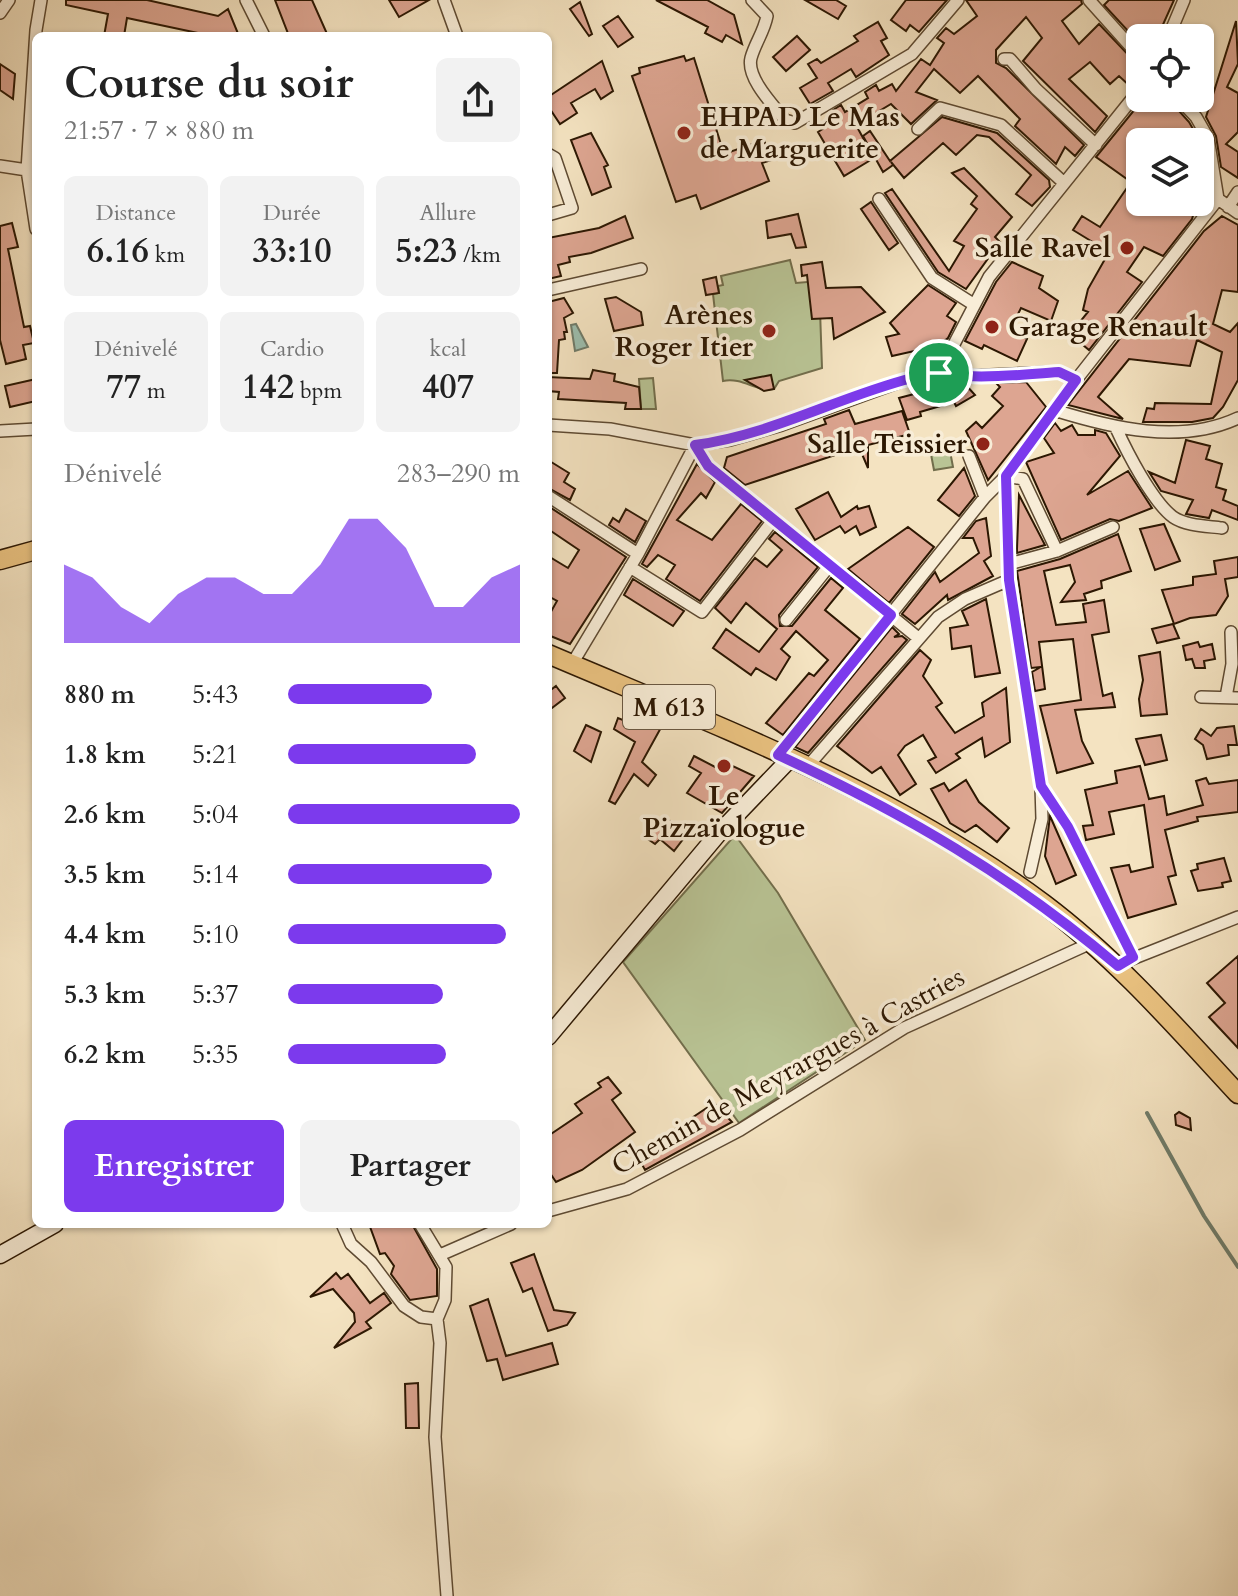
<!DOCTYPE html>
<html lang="fr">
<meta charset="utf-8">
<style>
body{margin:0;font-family:Cardo,serif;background:#f2f2f2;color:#222;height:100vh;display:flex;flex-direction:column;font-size:30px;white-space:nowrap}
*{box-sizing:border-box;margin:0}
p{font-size:26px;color:#767676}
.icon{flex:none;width:44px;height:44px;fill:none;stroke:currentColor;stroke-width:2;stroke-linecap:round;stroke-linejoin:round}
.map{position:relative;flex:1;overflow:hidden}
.details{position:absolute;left:32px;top:32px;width:520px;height:1196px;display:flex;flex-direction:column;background:#fff;border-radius:12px;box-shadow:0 2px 6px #0004}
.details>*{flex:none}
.controls{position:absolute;left:1126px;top:24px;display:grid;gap:16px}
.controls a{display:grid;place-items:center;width:88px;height:88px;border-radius:12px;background:#fff;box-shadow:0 2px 6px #0004;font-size:40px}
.pin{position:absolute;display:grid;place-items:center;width:68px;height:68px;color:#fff;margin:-34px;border:4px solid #fff;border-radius:50%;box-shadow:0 2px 8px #0007}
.round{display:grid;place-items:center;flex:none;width:84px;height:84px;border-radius:12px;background:#f2f2f2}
.overview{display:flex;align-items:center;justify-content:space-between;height:136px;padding:0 32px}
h1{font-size:44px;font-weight:800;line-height:60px}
.metrics{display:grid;grid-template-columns:repeat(3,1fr);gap:12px;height:136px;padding:8px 32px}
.metrics div{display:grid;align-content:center;border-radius:12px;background:#f2f2f2;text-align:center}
.metrics b{font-size:34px;font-weight:800}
.metrics small{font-size:22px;font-weight:400}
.metrics p{font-size:22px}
.chart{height:224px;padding:16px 32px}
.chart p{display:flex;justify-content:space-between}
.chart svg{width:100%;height:144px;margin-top:8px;fill:#7c3aed;opacity:.7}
.cta{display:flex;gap:16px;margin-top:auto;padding:16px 32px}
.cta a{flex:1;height:92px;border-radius:12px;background:#7c3aed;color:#fff;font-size:32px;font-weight:800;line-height:92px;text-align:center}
.cta a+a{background:#f2f2f2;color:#222}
ul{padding:0 32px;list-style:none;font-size:26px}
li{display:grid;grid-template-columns:128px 96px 1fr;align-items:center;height:60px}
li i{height:20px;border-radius:10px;background:#7c3aed}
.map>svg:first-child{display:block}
</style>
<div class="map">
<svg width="1238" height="1596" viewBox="0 0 1238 1596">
<rect width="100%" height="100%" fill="#f4e3c1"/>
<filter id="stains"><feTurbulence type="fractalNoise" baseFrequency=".0025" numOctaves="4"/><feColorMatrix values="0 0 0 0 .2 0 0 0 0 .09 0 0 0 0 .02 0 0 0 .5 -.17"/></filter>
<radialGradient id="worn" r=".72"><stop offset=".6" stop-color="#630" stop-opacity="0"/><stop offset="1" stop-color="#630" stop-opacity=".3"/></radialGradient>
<!-- green -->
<path fill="#b9c495" stroke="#726e4c" stroke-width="2" d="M790 260 796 283 819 281 822 368 779 381 774 389C756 392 743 377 723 381L713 294 719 293 718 286 723 285 721 276Z
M653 378 656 409H641L639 379Z
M949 446 953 467 934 470 930 449Z
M735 835 778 893 865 1040 739 1123 623 962Z"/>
<!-- water -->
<path fill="#9cbeae" stroke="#6f7b69" stroke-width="2" d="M576 324 588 347 575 351 571 325Z"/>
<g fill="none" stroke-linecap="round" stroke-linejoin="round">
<!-- stream -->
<path stroke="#6f7b69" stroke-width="4" d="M1147 1113 1204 1216 1238 1267"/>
</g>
<!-- building -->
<path fill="#dda591" stroke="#2c1702" stroke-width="2" d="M66 0H147L218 16 228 9 239 36H212L127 18 124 36H104L108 14 66 5Z
M275 0H312L328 36H289Z
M389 0H429L399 17Z
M656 0H707L734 15 742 44 726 35 722 42 705 33 708 27Z
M805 0H836L846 6 838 19Z
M906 0H947L919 32 910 25 906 31 891 20Z
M966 0H1081L1082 4 1062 21 1079 44 1099 24 1138 65 1136 81 1131 87 1119 76 1110 84 1090 62 1069 79 1107 116 1095 132 1023 61 1042 38 1026 17 996 50V63L1006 68 1084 145 1075 156 1065 147 1056 164 1015 126 1020 119 978 76 960 93 934 69 916 92 937 100 911 124 891 104 856 125 874 158 844 176 818 132 835 121 830 112 841 105 845 112 868 98 865 92 876 85 879 91 892 84 896 91 921 59 930 65 944 43 937 38 946 28 954 34 977 16Z
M1109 0H1174L1157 38H1140V44L1104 5Z
M580 2 592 34 589 36 570 9Z
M618 16 633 37 618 47 603 26Z
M1236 21 1238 64 1227 87 1238 93V132L1226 144 1238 152V178L1221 167 1216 136 1206 117Z
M878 22 887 38 881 41 889 55 856 77 851 69 828 83 833 91 810 104 800 88 817 78 808 64 817 59 821 63 858 41 854 36Z
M797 36 810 50 786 71 773 57Z
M684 56 686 61 694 58 724 154 764 140 771 160 762 163 769 181 701 209 696 195 676 202 632 76 640 73 639 68Z
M602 61 613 91 601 99 595 89 571 103 577 113 560 124 548 106V97Z
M0 64 15 74 13 99 0 90Z
M1144 98H1166L1171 102 1189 122 1200 141 1202 154 1200 142H1140V204L1160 212 1164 202H1197L1192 219 1163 256 1144 247 1127 272 1142 282 1089 350 1070 334 1088 312 1083 310 1088 289 1109 252 1073 230 1082 216 1100 227 1131 182 1096 157Z
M942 117 997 133 1049 180 1050 187 1032 206 1016 194 1031 175 989 137 977 135 956 155 943 143 904 178 891 162 893 165 883 172 863 136 870 131 890 161Z
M591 133 608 165 604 167 611 187 592 195 571 140Z
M964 168 1012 217 995 237 1000 242 966 289 938 272 885 193 892 189 949 271 964 246 954 241 977 209 971 204 977 196 952 173Z
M871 202 898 243 889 250 861 209Z
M798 214 806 247 796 248 791 234 768 238 766 221Z
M625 216 633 238 591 253 569 257 570 262 558 265 561 276 548 279V238L599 228Z
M1222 216 1238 225V292L1222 290 1213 324 1230 332 1238 323V380L1223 407 1213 418 1192 422H1143L1147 408 1154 409 1155 403 1211 404 1222 352 1197 340 1190 366 1129 359 1098 397 1123 419 1068 405 1204 231Z
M12 223 18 247 8 249 24 327 30 326 34 343 23 345 26 359 6 364 0 340V226Z
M822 262 826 288 861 287 885 312 834 339 832 318 812 319 807 275 802 276 801 265Z
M1012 262 1043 276 1039 288 1058 301 1051 321 1021 308 1010 330 1027 339 1017 361 984 345 982 349 965 341 996 282Z
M716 277 719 293 706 295 703 280Z
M928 285 956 303 947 316 956 322 948 338 927 354 923 349 892 356 886 337 899 334 890 323Z
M616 297 641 312 643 325 614 331 605 299Z
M564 298 573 313 564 318 567 332H564L565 339 559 340 557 373H548V302Z
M593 370 615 374 614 381 639 387 641 409H625L626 403 558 399 559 392 548 391V377L590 379Z
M771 375 774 389 764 391 745 380Z
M36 379V401L10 407 5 386Z
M1026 382 1046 407 988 480 966 431 976 422 982 428 1003 406 992 396 1000 387 996 383Z
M956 383 965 384 975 395 956 406 954 402 920 412 921 416 907 420 899 398Z
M849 410 855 424 902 411 910 434 868 445V468L859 447 745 485 724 468 727 457 826 424 824 419Z
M1055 423 1061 431 1072 425 1078 435H1095V430L1106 433 1120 456 1087 495 1128 471 1152 508 1119 521 1110 519 1061 540 1026 462 1054 453 1044 438Z
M1186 440 1210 446 1206 459 1222 464 1216 487 1226 490 1223 500 1238 506V520L1212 510 1209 518 1186 514 1193 500 1161 491 1156 483 1149 472 1175 483Z
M548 460 569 473 564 482 575 489 570 500 548 488Z
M697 464 715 482 706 498 701 493 677 520 712 540 741 504 762 521 700 601 666 579 675 565 658 555 647 567 642 564Z
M964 468 975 496 959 516 938 500Z
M828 492 841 517 857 506 858 509 869 506 876 527 860 535 856 526 845 533 840 526 815 540 796 509Z
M1019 495 1045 545 1017 553V549Z
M548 506 626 557 570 644 548 635V617L557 601 548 596V556L568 568 579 550 548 529Z
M626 509 646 521 635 542 609 525 613 518 619 522Z
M986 518 991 556 984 561 993 576 948 600 947 595 915 624 902 614 935 572 940 582 979 553 973 538H963L976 521Z
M1164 524 1180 561 1155 570 1140 529Z
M908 527 934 547 889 603 848 569Z
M775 532 818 567 779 615 780 626H792L831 578 843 588 825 610 860 639 783 735 766 723 809 673 814 676 828 660 796 631 781 649 790 657 776 680 756 668 751 675 713 648 726 629 759 652 777 629 746 603 731 623 715 608 755 558 767 567 782 550 769 539Z
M1118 534 1131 571 1101 581 1102 588 1084 594 1086 600 1061 602 1075 582 1070 565 1044 571 1056 625 1086 622 1083 604 1104 600 1109 632 1092 635 1103 696 1112 693 1115 707 1075 710 1082 741 1093 763 1057 773 1040 706 1081 700 1073 639 1039 642 1045 689 1035 691 1032 672 1041 667 1031 668 1017 571 1060 559Z
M1238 557V577L1225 579 1228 596 1216 615 1190 618 1174 624 1162 590 1193 585V577L1216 574 1214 561Z
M633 579 684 611 673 626 624 595Z
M986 599 1000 673 975 677 971 646 952 649 950 628 968 625 962 611Z
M1173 624 1179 638 1157 643 1152 629Z
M892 627 899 634 894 637 902 636 907 640 808 753 795 747Z
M1198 642 1200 647 1212 644 1215 659 1204 661 1205 668H1195L1192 659 1186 660 1183 646Z
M920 650 931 660 923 676 942 703 936 707 955 733 984 716 982 703 1006 688 1010 742 985 757 982 738 956 754 960 758 936 773 928 761 936 757 923 735 905 746 898 755 916 784 900 795 881 767 872 773 837 746Z
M1160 652 1167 714 1141 716 1139 699 1143 680 1139 656Z
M556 686 565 698 548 711V692Z
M634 712 663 724 642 762 656 775 648 786 634 774 615 804 609 801 635 742 614 729 618 718 630 723Z
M586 725 601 732 591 762 574 751Z
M1234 726 1237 745H1228L1229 755 1207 759 1203 745 1195 739 1201 729 1211 736 1217 728Z
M1161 735 1167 760 1145 765 1136 739Z
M694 756 719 769 722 761 754 776 722 813 687 793 701 773 689 766Z
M1140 766 1149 799 1164 796 1167 815 1203 805 1196 781 1206 778 1209 784 1238 780V812L1197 817 1198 821 1165 830 1176 875 1168 877 1176 904 1128 918 1111 868 1129 865 1131 872 1153 867 1144 805 1109 812 1114 834 1086 840 1083 826 1093 825 1085 790 1117 783 1115 771Z
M966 780 979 802 1009 828 997 842 976 825 965 832 950 823 931 789 944 783 949 791Z
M1050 816 1076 875 1056 884 1045 856Z
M670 821 687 834 674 851 660 839 655 844 645 837 657 823 666 828Z
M1224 858 1231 881 1222 883 1223 887 1198 891 1191 871 1198 869 1197 864Z
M1238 956V1048L1209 1017 1225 1003 1207 983Z
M608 1077 621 1093 612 1100 635 1132 582 1170 556 1182 548 1170V1136L582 1113 575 1104 601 1087 598 1083Z
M714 1103 732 1122 645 1170 638 1157 671 1139 668 1134Z
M1179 1112 1190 1118 1191 1130 1176 1125 1175 1115Z
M369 1224H412L437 1269V1296L410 1300 391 1274 394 1266 385 1253 380 1254Z
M534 1254 554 1310 575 1313 567 1325 548 1331 532 1288 523 1292 511 1263Z
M336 1273 341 1279 348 1274 370 1303 384 1293 391 1303 366 1322 371 1328 334 1348 355 1322 354 1313 333 1289 310 1297Z
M488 1299 506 1356 552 1343 558 1364 503 1380 497 1359 487 1361 470 1306Z
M418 1383 419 1428H406L405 1384Z"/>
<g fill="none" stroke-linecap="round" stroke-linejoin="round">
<!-- street casing -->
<g stroke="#5e4a32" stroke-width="14">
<path id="street" d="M246 0 264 36
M444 0 457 36
M752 0 767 16C764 32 755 43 751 58 746 78 774 106 785 120L795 123 912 54 958 0
M1089 0 1140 57
M0 13 9 0
M1168 38 1184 0
M1004 59H1010L1036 89 1096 145
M1178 98 1196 117 1208 138 1218 199
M918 129 940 108 1001 125 1064 183
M548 154 555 158 572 208 548 215
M0 166 27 170
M879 199 932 278 973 304
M1218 199 1238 213
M1228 207 1238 192
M36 229 27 170 36 30 41 0
M548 290 641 269
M939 373 989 277 1140 89
M1054 410C1112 428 1180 445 1238 418
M548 425 610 429 695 445 730 440 782 425 911 378 939 373 967 376 1059 372 1076 380
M1116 428C1127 452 1152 501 1173 517 1186 526 1207 526 1222 528
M0 431 36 429
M695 445 708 466 917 637
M969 456 985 497
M1006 476 1009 580 1041 786 1042 819 1030 872
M1006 476 1023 479 1057 551
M548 496 638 554
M1009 564 1057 551 1113 527
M630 567 702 612 774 519
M786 620 830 565
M572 664 638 554 695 445
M1201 697 1238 698
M1226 697 1232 664 1231 632
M778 755 985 497 1006 476 1076 380 1218 199
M807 767 938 617 965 599 1009 580
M1041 786 1068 827 1133 957
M1127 961 1238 917
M548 1211 627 1189 740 1130 904 1028 1091 943
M342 1224 351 1244 371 1262 404 1306 421 1317 437 1319
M420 1224 446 1267 445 1300 437 1319 440 1343 435 1437 447 1596
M440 1255 511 1224"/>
</g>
<!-- secondary casing -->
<g stroke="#2c1702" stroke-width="19">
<path id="secondary" d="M548 1037 718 834 789 760
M0 1255 55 1224"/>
</g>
<!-- primary casing -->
<g stroke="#2c1702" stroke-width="21">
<path id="primary" d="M0 560 36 550
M548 654C717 726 896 793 1044 904 1117 959 1176 1027 1238 1094"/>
</g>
<!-- street -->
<use href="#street" stroke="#f8edd7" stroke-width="11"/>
<!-- secondary -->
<use href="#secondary" stroke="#f8edd7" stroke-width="16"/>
<!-- primary -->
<use href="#primary" stroke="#eac280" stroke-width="18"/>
</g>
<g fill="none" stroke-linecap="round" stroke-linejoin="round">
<!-- route casing -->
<g stroke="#fff" stroke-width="16">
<path id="route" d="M1059 372 1076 380 1006 476 1009 580 1041 786 1068 827 1133 957 1118 966C1012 876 904 813 778 755L891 615 708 466 695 445C771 435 838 397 912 378 931 373 947 375 966 376 997 378 1028 374 1059 372Z"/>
</g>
<!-- route -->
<use href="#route" stroke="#7c3aed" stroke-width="10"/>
</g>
<!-- markers -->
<g fill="#8f2418" stroke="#f8edd7" stroke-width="3">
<circle cx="684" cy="133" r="8"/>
<circle cx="1127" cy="248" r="8"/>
<circle cx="992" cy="327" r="8"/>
<circle cx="769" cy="331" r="8"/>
<circle cx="983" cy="444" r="8"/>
<circle cx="724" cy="766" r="8"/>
</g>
<g text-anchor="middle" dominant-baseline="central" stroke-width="7" stroke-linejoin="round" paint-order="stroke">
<!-- shield labels -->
<rect fill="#f8edd7" stroke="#695742" stroke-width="2" x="623" y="685" width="92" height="44" rx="6"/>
<g font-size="26" font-weight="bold" fill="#2c1702">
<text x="669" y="707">M 613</text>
</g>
<!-- poi labels -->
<g font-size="28" font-weight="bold" fill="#2c1702" stroke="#f8edd7" text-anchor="end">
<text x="700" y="117" text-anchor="start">EHPAD Le Mas<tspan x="700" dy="32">de Marguerite</tspan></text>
<text x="1111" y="248">Salle Ravel</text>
<text x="753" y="315">Arènes<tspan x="753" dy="32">Roger Itier</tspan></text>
<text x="1008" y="327" text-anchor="start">Garage Renault</text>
<text x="967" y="444">Salle Teissier</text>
<text x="724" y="796" text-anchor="middle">Le<tspan x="724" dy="32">Pizzaïologue</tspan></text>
</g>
<!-- street labels -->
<g font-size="28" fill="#2c1702" stroke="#f8edd7">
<text transform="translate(788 1071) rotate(-29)">Chemin de Meyrargues à Castries</text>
</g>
</g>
<rect width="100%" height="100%" filter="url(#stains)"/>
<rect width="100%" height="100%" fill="url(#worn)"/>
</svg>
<div class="controls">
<a><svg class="icon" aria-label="locate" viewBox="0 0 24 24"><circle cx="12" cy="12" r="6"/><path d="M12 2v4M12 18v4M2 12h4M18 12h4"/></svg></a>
<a><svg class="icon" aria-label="layers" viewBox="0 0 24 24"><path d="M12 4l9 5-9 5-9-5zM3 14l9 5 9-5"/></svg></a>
</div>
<div class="pin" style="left:939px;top:373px;background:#1e9e55"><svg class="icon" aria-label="arrive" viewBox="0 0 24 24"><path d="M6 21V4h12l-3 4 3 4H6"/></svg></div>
<section class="details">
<div class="overview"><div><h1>Course du soir</h1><p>21:57 · 7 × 880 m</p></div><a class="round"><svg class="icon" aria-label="share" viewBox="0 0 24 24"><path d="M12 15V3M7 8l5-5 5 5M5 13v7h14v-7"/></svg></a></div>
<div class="metrics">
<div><p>Distance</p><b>6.16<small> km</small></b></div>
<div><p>Durée</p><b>33:10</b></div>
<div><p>Allure</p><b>5:23<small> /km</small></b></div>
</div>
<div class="metrics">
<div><p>Dénivelé</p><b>77<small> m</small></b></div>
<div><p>Cardio</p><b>142<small> bpm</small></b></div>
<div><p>kcal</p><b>407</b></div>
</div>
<div class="chart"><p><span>Dénivelé</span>283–290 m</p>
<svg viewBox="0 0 160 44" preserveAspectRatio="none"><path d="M0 44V20L10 24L20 33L30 38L40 29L50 24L60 24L70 29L80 29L90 20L100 6L110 6L120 15L130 33L140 33L150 24L160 20V44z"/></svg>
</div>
<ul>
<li><b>880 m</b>5:43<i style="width:62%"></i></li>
<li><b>1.8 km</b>5:21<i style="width:81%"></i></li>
<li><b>2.6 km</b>5:04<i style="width:100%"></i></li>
<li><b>3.5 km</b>5:14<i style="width:88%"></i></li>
<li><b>4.4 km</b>5:10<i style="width:94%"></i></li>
<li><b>5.3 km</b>5:37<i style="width:67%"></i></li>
<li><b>6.2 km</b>5:35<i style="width:68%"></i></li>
</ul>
<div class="cta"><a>Enregistrer</a><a>Partager</a></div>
</section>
</div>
